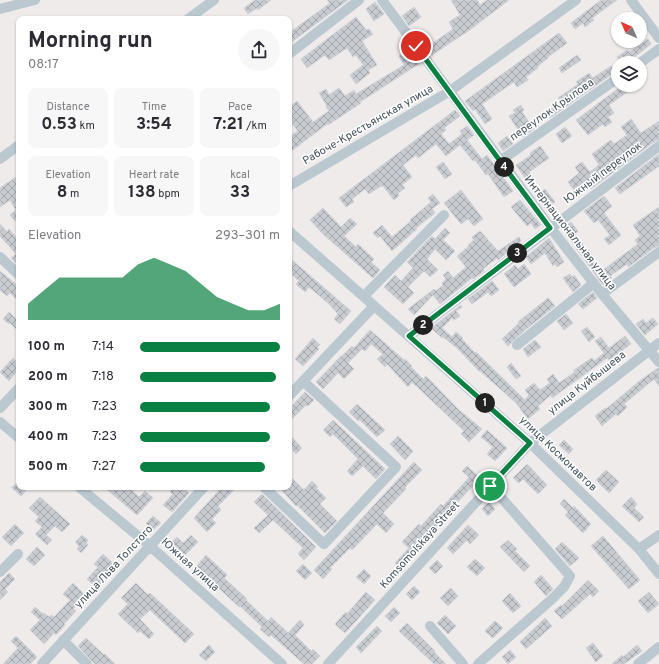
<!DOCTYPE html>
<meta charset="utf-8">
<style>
body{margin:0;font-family:Overpass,sans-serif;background:#f7f7f7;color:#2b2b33;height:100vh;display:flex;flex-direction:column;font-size:15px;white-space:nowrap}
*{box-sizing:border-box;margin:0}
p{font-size:13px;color:#7c7c81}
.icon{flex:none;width:22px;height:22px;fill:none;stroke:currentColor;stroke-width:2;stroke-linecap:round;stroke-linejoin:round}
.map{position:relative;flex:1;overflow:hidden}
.drawer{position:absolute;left:16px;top:16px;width:276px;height:474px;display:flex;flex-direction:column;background:#fff;border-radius:8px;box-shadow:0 1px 3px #0004}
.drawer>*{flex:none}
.needle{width:26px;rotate:315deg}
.controls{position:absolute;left:611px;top:12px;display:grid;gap:8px}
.controls a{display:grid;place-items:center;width:36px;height:36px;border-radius:50%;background:#fff;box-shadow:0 1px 3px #0004;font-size:20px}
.pin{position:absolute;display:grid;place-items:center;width:34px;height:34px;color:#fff;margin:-17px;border:2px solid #fff;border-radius:50%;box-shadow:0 1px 4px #0007}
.km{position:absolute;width:20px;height:20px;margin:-10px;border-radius:50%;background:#222;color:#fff;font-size:11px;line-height:20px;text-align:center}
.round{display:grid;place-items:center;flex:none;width:42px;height:42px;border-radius:21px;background:#f7f7f7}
.summary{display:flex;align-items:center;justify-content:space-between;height:68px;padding:0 12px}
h1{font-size:22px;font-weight:700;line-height:30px}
.figures{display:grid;grid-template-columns:repeat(3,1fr);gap:6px;height:68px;padding:4px 12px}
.figures div{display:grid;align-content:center;border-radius:8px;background:#f7f7f7;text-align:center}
.figures b{font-size:17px;font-weight:700}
.figures small{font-size:11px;font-weight:400}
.figures p{font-size:11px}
.chart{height:112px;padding:8px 12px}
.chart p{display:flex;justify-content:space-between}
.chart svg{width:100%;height:72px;margin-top:4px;fill:#0b8043;opacity:.7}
ul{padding:0 12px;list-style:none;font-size:13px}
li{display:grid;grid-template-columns:64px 48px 1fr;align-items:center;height:30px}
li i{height:10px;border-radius:5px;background:#0b8043}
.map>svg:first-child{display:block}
</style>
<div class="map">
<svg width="659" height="664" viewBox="0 0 659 664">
<defs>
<pattern id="building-cross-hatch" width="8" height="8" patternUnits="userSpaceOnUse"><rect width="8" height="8" fill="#c8ccd1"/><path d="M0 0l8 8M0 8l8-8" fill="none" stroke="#a4a8ad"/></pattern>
</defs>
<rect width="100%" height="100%" fill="#efebeb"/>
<!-- building -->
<path fill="url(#building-cross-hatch)" stroke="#cfd2d8" d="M255 0H271L258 10 257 8 248 14 244 8Z
M327 0H348L289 44V33L330 3Z
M451 0H477L480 5 487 0H509L471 29 432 55 426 48 453 29 449 22 460 15Z
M601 0H617L592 18 594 20 585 27 583 23 575 29 571 23Z
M375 2 384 14 374 21 366 9Z
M414 7 421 17 409 26 402 16Z
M356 17 366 30 369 29 373 34 362 41 377 65 368 70 370 73 356 84 350 75 363 65 356 55 353 57 347 48 329 60 325 55 307 68 301 59Z
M559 33 567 43 548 57V58L537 67 538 68 526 77 528 80 517 87 514 82 482 104 492 119 485 124 475 109 473 111 465 101Z
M648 39 651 44 627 63H622L617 57 627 50 629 52Z
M410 49 420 63 360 102 361 103 328 125 327 124 289 153V137L298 131 289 120V108L297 101 313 122 329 111 326 107 327 106 319 93 326 89 329 95 339 88 345 96 354 90 356 94 404 65 399 56Z
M577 55 581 60 562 73 559 68Z
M611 66 615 72 550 118 546 112 561 102 558 98 578 84 576 82 589 73 593 78Z
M623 85H637L609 105 614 113 608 117 612 122 605 127 603 124 588 135 576 120Z
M521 105 524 110 522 112 534 129 523 137 509 116 515 113 513 110Z
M455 110 460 116 444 128 446 130 441 134 449 144 462 134 460 131 467 126 474 135 467 140 482 159 487 155 513 191 504 197 488 174 486 175 475 160 473 161 460 145 446 156 436 144 418 158 416 155 403 165 412 177 402 185 405 188 398 193 399 196 394 200 383 186H381L369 194 365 189 352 199 354 202 346 207 339 198Z
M631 119 641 133 659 121V140L655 141 591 189 589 185 577 194 568 182 579 173 575 167 582 162 590 172 599 165 592 154 611 140 614 144 627 135 621 127Z
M565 127 572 136 562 143 556 134Z
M507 136 513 144 503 151 498 143Z
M540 146 549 158 529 172 533 177 527 181 516 165 531 155 530 153Z
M659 154V166L620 194 615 188Z
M443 162 452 174 445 179 436 167Z
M19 175V187L16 189 19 193V217L15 221 10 215 16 210 10 200 0 207V188Z
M545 189 555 202 546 209 539 200 543 197 540 193Z
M461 190 483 219 474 226 468 219 461 224 444 203Z
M433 194 440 203 432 209 435 213 416 228 417 229 392 251 380 236 378 238 373 233 382 225 392 237 411 221 410 220 431 202 428 198Z
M604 196 612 206 604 213 621 235 609 245 604 239 610 235 598 220 594 223 584 211Z
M520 200 541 225 535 229 531 223 527 226 511 207Z
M659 207V246L655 247 628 267 627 264 610 276 612 278 603 285 562 229 571 222 578 231 575 234 593 257 591 259 597 267 599 265 603 270 638 244 635 240 640 236 633 225Z
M323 208 341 227 350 218 357 224 344 236 356 247 358 244 374 259 371 262 380 270 373 278 323 234 310 220Z
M0 224 7 232 9 229 19 241V266L11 258 16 254 0 236Z
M445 228 450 233 443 240 455 251 446 260 435 249 427 259 438 270 430 277 424 271 408 287 414 293 403 304 384 287 395 275 401 281 413 268 407 262 432 236 435 239Z
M480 231 498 251 519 237 521 241 498 260 497 258 483 269 484 271 473 279 472 278 440 304 433 295 414 315 408 309 434 289 436 291 443 285 442 283 446 279 443 275 448 271 453 278 466 267 457 256 469 246 468 245 474 240 472 237Z
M549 238 564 262 557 267 555 264 553 266 545 253 531 264 526 257Z
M292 260 351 311 340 324 334 319 338 314 329 304 309 287 305 292 296 284 299 281 289 272V263Z
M524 264 531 274 514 287 504 274 515 265 518 269Z
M0 271 19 287V302L10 293 7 296 0 290Z
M570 274 572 277 574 275 581 285 573 292 563 278Z
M492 281 499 290 491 296 488 292 472 304 468 299Z
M593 292 597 298 583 309 578 304Z
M548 298 555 306 525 330 508 346 502 339 519 323 518 322Z
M461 305 462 307 456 311 460 316 454 320 452 318 442 328 452 337 456 332 463 338 462 339 475 353 476 352 525 400 529 395 525 390 534 383 540 390 550 383 547 379 553 374 559 383 575 372 573 371 584 363 592 358 594 361 604 353 595 341 601 337 609 348 625 336 631 344 609 360 607 358 552 398 551 395 538 406 540 409 528 419 516 403 480 371V372L457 348 443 337 442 338 431 328Z
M9 312 19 322V332L10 323 9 324 3 319Z
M566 314 573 323 564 330 557 321Z
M653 318 658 324 645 335 636 324 643 319 646 323Z
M587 327 595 337 589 342 581 331Z
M370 330 404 360 405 359 412 366 411 367 423 379 426 376 459 410 482 429 469 442 461 434 464 431 412 382 408 387 387 364 385 367 377 359 383 354 371 344 365 351 362 349 348 363 354 369 344 379 338 373 323 389 316 382 341 356H342L352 346 354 348Z
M313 338 320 345 317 347 319 349 303 366 295 359Z
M535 340 541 347 528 357 523 349Z
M13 358 19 364V369L9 381 0 372Z
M511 363 521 376 516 379 507 367Z
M658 368H659V386L654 379 624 404 627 407 618 416 616 414 602 426 595 416 605 408 606 409 642 379Z
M305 392 314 400 308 406 306 405 289 422V409Z
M357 404 385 430 377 437 360 420 358 421 349 412Z
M333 420 385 469 376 479 363 466 352 476 347 471 358 459 333 434 330 437 323 430Z
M487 430 507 448 495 461 487 454 493 447 481 437Z
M289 434 302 448 296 454 289 446Z
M398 436 413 451 405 460 390 444Z
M564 440 573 449 569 454 559 445Z
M414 462 422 470 405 487 406 489 383 513 394 524 386 533 377 524 352 550 350 548 330 568 332 569 323 579 314 570Z
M527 464 547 485 538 494 523 479 519 483 513 478Z
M467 466 480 478 453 507 435 529 436 530 409 558 410 559 401 568 395 563 409 548 402 542 419 524 421 526 441 504 443 506 464 483 469 477 462 471Z
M606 470 619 482 609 493 596 480Z
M289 475 304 490 312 481 318 487 316 488 326 498 320 504 337 521 325 533 297 505 296 506 279 487H289Z
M19 480V487H29L21 496 11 487H13Z
M104 487H128L139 497 145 491 153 498 137 515Z
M175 487H183L189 493 172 512 163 505 173 494 170 492Z
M222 487H237L218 506 221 510 212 519 216 523 207 532 194 518Z
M262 494 316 547 304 560 298 554 303 548 273 520 259 533 254 528 268 515 254 502Z
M40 497 70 524 62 532 55 526 46 535 52 540 47 545 35 534 42 527 35 521 39 517 29 508Z
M631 497 637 504 634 508 644 517 639 522 622 506Z
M564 499 573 508 574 506 591 524 583 533 565 515 568 512 560 504Z
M489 502 495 509 488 516 482 509Z
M153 516 161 523 153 530 146 523Z
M15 524 24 533 11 546 2 537Z
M468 525 479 535 470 544 467 540 453 554 447 548Z
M82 535 88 540 86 543 88 545 81 553 77 549 79 546 75 542Z
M191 535 198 542 184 556 171 542 177 537 183 543Z
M603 536 640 580 629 589 591 546Z
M508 540 517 549 515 551 530 566 524 572 500 547Z
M562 542 579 558 570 566 555 549Z
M37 547 45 555 34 566 26 559Z
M103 554 116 566 100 583 101 584 97 588 87 579 98 567 94 564Z
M206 555 227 575 224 578 247 599 246 600 268 621 271 617 288 633 300 620 304 625 295 635 311 651 313 649 320 656 312 664H304L271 635 269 637 260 629 262 627 240 606 239 607 196 567Z
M475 559 485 568 477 576 467 567Z
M437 560 443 566 435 574 429 568Z
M303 564 312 573 305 580 296 571Z
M364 569 371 576 364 584 356 577Z
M9 573 15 579 5 589 8 592 0 600V582Z
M541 575 553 589 546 596 534 582Z
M588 580 599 591 593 597 590 594 562 619 554 611 561 605 562 606Z
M73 583 85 595 73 609 76 611 64 624 65 625 56 635 54 633 44 644 30 630 40 620 31 612 35 607 43 614 44 613 49 617 51 615 54 617 70 600 63 594Z
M136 583 148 595 150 593 194 634 185 643 150 610 140 619 154 634 149 639 140 631 138 633 118 614 128 604 121 598Z
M414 586 420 592 412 600 406 594Z
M451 588 458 596 448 606 440 598Z
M366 592 375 600 345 633 335 624 346 612 347 614Z
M649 592 659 604 648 613 638 601Z
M510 593 521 606 513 613 502 601Z
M394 607 400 613 391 622 385 616Z
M445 615 456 626 448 634 437 623Z
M545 618 552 626 526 649 520 642Z
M495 621 503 628 493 638 485 631Z
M407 623 435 651 434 652 446 664H434L399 631Z
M377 626 382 631 361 653 356 647Z
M16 636 37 657 30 664H3L18 648 11 641Z
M86 638 104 655 105 654 115 664H95L78 646Z
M593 643 603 656 596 662 586 648Z
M209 645 215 652 206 661 199 655Z
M637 645 642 651 624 664H612L622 655 623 657Z
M510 650 516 657 508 664 502 657Z"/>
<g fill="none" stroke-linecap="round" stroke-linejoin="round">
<!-- minor -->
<path stroke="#bbc8d0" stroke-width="10" d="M382 0 550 227 602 294 659 362
M631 0 659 38
M0 9 35 0
M188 19 214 0
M289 54 359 0
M640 63 659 49
M0 159 19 145
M500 161 618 78
M289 186 450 91 576 0
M289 231 530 443 639 549 659 574
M0 257 19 275
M602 294 659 252
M364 296 444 215
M409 336 659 146
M517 345 594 283
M289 396 374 306
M0 408 19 388
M0 422 19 438
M79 487 150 546 282 664
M264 487 324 544 396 467 303 381
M639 549 659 535
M0 572 18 554
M430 626 463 664
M63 640 87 664
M42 664 204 487
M328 664 530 443 659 343
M478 664 551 600 564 587 570 576 491 486
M638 664 659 647"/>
</g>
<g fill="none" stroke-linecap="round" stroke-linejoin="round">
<!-- route casing -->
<g stroke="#fff" stroke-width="8">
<path id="route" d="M416 46 500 161 550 228 409 336 530 443 490 486"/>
</g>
<!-- route -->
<use href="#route" stroke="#0b8043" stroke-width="5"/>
</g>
<g text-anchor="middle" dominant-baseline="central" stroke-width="3" stroke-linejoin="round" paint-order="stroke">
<!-- street labels -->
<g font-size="11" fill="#43515a" stroke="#fff">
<text transform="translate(552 110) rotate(-35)">переулок Крылова</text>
<text transform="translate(368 125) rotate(-30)">Рабоче-Крестьянская улица</text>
<text transform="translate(603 173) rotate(-37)">Южный переулок</text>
<text transform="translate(570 233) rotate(52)">Интернациональная улица</text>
<text transform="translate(587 383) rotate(-38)">улица Куйбышева</text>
<text transform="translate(558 454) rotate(44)">улица Космонавтов</text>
<text transform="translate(420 545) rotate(-48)">Komsomolskaya Street</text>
<text transform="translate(190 565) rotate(42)">Южная улица</text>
<text transform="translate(114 567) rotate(-47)">улица Льва Толстого</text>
</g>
</g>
</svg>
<div class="controls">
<a><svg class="needle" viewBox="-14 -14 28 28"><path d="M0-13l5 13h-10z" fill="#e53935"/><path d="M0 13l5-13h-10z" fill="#7c7c81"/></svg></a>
<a><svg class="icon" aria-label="layers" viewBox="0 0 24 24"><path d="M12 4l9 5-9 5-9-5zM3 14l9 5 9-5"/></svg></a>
</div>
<div class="pin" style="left:490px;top:486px;background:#1e9e55"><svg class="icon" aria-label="arrive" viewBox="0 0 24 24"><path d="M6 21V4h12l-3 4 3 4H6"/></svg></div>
<div class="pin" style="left:416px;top:46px;background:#d93025"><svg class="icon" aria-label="check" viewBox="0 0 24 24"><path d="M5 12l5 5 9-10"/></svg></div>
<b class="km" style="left:485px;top:403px">1</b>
<b class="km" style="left:423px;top:325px">2</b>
<b class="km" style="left:517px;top:253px">3</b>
<b class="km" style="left:504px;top:167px">4</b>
<section class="drawer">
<div class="summary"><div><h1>Morning run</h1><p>08:17</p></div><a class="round"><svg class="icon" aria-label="share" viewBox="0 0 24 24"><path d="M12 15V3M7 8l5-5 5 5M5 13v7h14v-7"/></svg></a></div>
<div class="figures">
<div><p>Distance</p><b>0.53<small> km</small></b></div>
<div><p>Time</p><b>3:54</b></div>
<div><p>Pace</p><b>7:21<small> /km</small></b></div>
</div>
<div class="figures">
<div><p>Elevation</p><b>8<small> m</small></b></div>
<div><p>Heart rate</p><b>138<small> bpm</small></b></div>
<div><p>kcal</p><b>33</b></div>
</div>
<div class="chart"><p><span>Elevation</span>293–301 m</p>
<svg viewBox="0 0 160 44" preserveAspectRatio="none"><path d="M0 44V34L10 26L20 18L30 18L40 18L50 18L60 18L70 10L80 6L90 10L100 14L110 22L120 30L130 34L140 38L150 38L160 34V44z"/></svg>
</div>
<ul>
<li><b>100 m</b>7:14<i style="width:100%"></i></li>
<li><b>200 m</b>7:18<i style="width:97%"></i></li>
<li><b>300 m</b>7:23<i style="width:93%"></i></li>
<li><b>400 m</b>7:23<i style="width:93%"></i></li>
<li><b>500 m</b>7:27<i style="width:89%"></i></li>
</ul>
</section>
</div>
